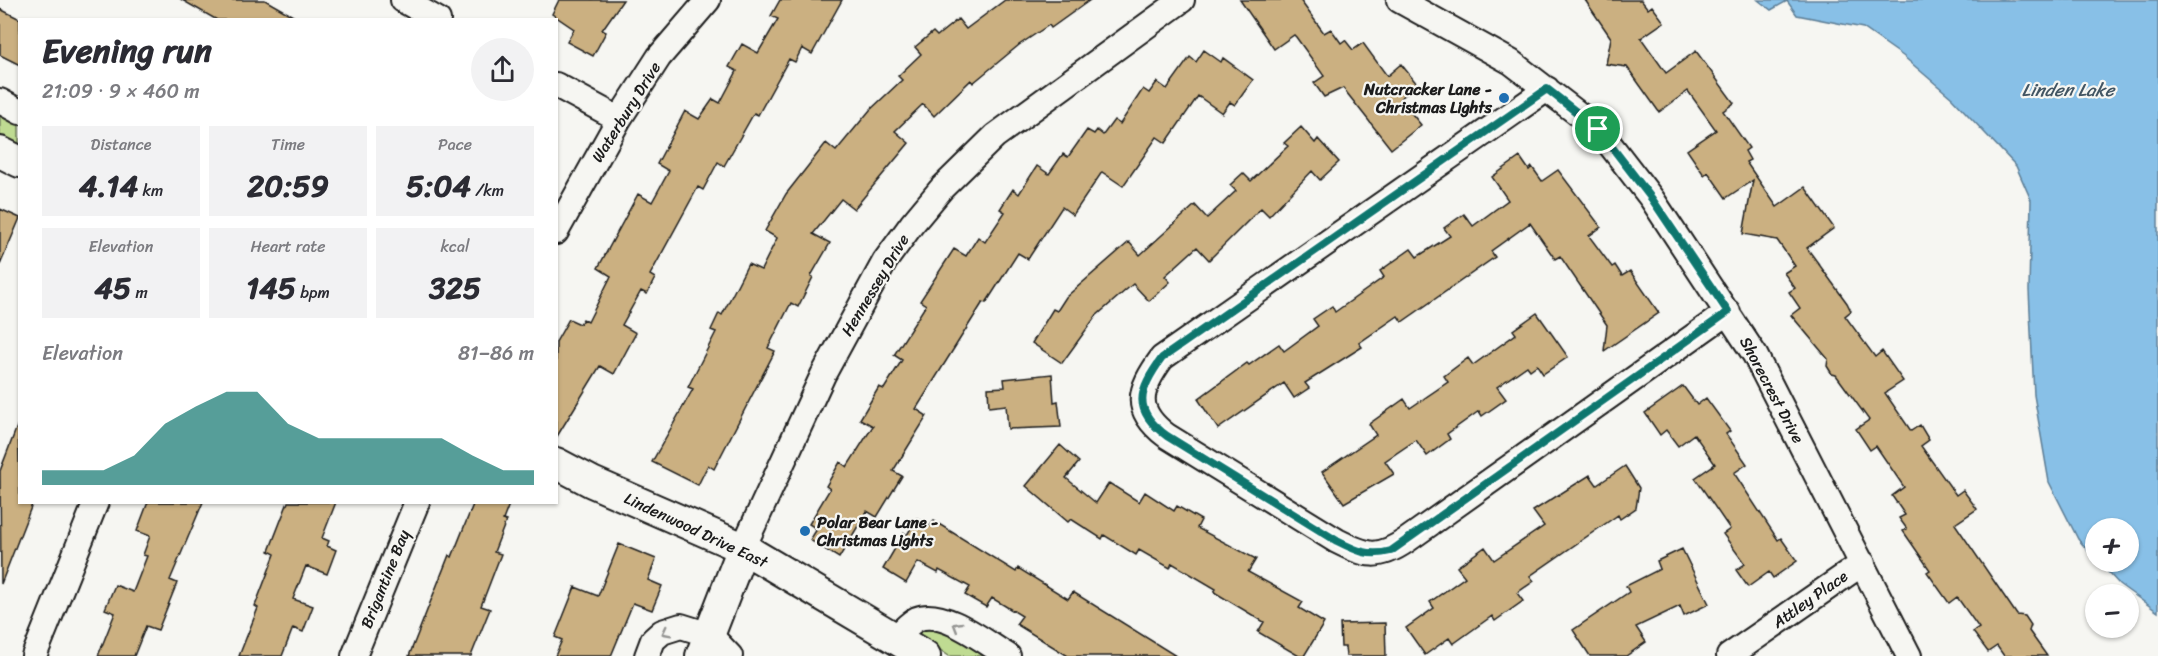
<!DOCTYPE html>
<meta charset="utf-8">
<style>
body{margin:0;font-family:Sriracha,sans-serif;background:#f2f2f3;color:#2b2b33;height:100vh;display:flex;flex-direction:column;font-size:22px;white-space:nowrap}
*{box-sizing:border-box;margin:0}
p{font-size:20px;color:#7c7c81}
.icon{flex:none;width:33px;height:33px;fill:none;stroke:currentColor;stroke-width:2;stroke-linecap:round;stroke-linejoin:round}
.map{position:relative;flex:1;overflow:hidden}
.sheet{position:absolute;left:18px;top:18px;width:540px;height:486px;display:flex;flex-direction:column;background:#fff;border-radius:0px;box-shadow:0 2px 4px #0004}
.sheet>*{flex:none}
.tools{position:absolute;left:2085px;top:518px;display:grid;gap:12px}
.tools a{display:grid;place-items:center;width:54px;height:54px;border-radius:50%;background:#fff;box-shadow:0 2px 4px #0004;font-size:30px}
.pin{position:absolute;display:grid;place-items:center;width:51px;height:51px;color:#fff;margin:-26px;border:3px solid #fff;border-radius:50%;box-shadow:0 2px 6px #0007}
.round{display:grid;place-items:center;flex:none;width:63px;height:63px;border-radius:32px;background:#f2f2f3}
.headline{display:flex;align-items:center;justify-content:space-between;height:102px;padding:0 24px}
h1{font-size:33px;font-weight:800;line-height:45px}
.metrics{display:grid;grid-template-columns:repeat(3,1fr);gap:9px;height:102px;padding:6px 24px}
.metrics div{display:grid;align-content:center;border-radius:0px;background:#f2f2f3;text-align:center}
.metrics b{font-size:30px;font-weight:800}
.metrics small{font-size:16px;font-weight:400}
.metrics p{font-size:16px}
.chart{height:168px;padding:12px 24px}
.chart p{display:flex;justify-content:space-between}
.chart svg{width:100%;height:108px;margin-top:6px;fill:#0f766e;opacity:.7}
.map>svg:first-child{display:block}
</style>
<div class="map">
<svg width="2158" height="656" viewBox="0 0 2158 656">
<rect width="100%" height="100%" fill="#f6f6f2"/>
<filter id="ink" filterUnits="userSpaceOnUse"><feTurbulence type="fractalNoise" baseFrequency=".0167" numOctaves="2"/><feDisplacementMap in="SourceGraphic" scale="12" xChannelSelector="R" yChannelSelector="G"/><feConvolveMatrix kernelMatrix="1 2 1 2 8 2 1 2 1" color-interpolation-filters="sRGB"/></filter>
<g filter="url(#ink)">
<!-- green -->
<path fill="#bfdb92" stroke="#6e7c57" stroke-width="1.5" d="M0 101 19 112V162L0 152Z
M936 625 992 656H949L917 634 919 630Z"/>
<!-- water -->
<path fill="#88c0e7" stroke="#5d7e96" stroke-width="1.5" d="M1758 0H2158V612L2119 584 2098 561H2128V528H2096L2095 559 2078 539 2049 482 2034 395 2029 290 2031 200 2016 166 1952 98 1903 56 1863 28 1797 15 1787 1 1771 10Z"/>
<!-- building -->
<path fill="#cbb081" stroke="#1c1c1c" stroke-width="1.5" d="M182 0H265L300 20H217Z
M559 0H623L602 30 606 32 593 56 567 42 574 29 552 14Z
M780 0H842L812 54 802 48 795 62 789 59 758 115 754 113 724 166 718 162 703 190 698 187 650 275 655 278 647 294 641 291 622 325 636 333 614 374 600 366 556 438V342L569 319 580 324 583 319 588 322 611 276 598 268 638 194 652 202 669 171 657 164 685 111 699 119 713 99 720 103 737 71 729 67 742 44 758 53 778 19 771 16Z
M1005 0H1090L1051 28 1049 25 1019 45 973 83 971 80 934 116 923 104 895 131 909 143 854 209 841 199 813 234 830 243 811 276 813 277 798 307 791 303 768 348 775 351 714 469 708 465 698 485 652 462 693 389 688 387 716 332 711 330 719 313 722 315 748 264 761 270 777 238 765 231 786 194 826 143 836 151 870 110 902 80 898 76 921 54 915 47 933 32 937 36 958 19 966 29Z
M1240 0H1300L1324 33 1331 29 1341 43 1345 40 1353 50 1363 43 1387 76 1401 64 1417 84 1400 99 1421 125 1391 149 1343 88 1324 97 1314 83 1324 76 1296 37 1294 35 1274 49Z
M1585 0H1641L1648 9 1652 6 1664 22 1641 38 1666 73 1696 51 1734 103 1723 111 1749 148 1745 151 1750 160 1746 162 1777 207 1805 187 1834 228 1807 248 1847 303 1851 311 1845 316 1875 357 1882 351 1903 381 1885 393 1911 431 1920 425 1929 440 1921 446 1956 495 1963 490 1977 509 1955 524 2017 615 2025 616 2031 625 2029 631 2047 656H2004L1997 646 1988 652 1973 632 1979 628 1957 597 1949 603 1927 572 1930 570 1903 531 1907 529 1899 518 1905 515 1892 496 1904 487 1876 446 1870 450 1856 429 1869 420 1836 375 1832 374 1827 366 1828 359 1791 315 1800 308 1789 292 1795 288 1784 273 1795 266 1777 240 1743 234 1753 180 1726 198 1708 172 1704 175 1687 150 1716 130 1688 91 1659 112 1627 67 1606 64 1611 38Z
M0 9 20 19V65L0 55Z
M1204 50 1221 62 1223 58 1253 80 1235 105 1230 102 1222 113 1198 96 1166 143 1157 137 1123 186 1102 172 1073 215 1062 207 1028 259 1018 253 986 303 983 302 916 409 927 416 893 471 902 476 877 517 867 511 839 558 810 540 817 529 809 524 830 489 826 486 840 462 847 467 873 426 860 419 879 387 884 389 902 360 894 355 926 305 920 301 954 249 966 256 978 237 985 242 1005 212 1000 209 1013 189 1019 194 1037 166 1049 174 1063 154 1068 157 1087 130 1094 134 1097 130 1103 135 1114 120 1120 124 1143 89 1149 93 1157 82 1167 89 1190 57 1196 62Z
M1301 127 1315 143 1318 139 1339 162 1320 180 1312 171 1269 216 1261 208 1209 260 1197 247 1165 276 1170 282 1149 301 1133 284 1096 316 1062 363 1032 343 1053 309 1057 311 1066 297 1129 242 1140 255 1195 205 1207 218 1236 191 1230 185 1243 173 1251 181 1288 146 1284 143Z
M1520 157 1529 170 1532 167 1542 181 1558 170 1601 227 1589 236 1612 267 1615 265 1622 276 1630 271 1659 313 1604 351 1607 325 1560 256 1555 259 1530 223 1491 251 1495 257 1402 322 1398 316 1359 343 1362 347 1305 383 1309 388 1294 398 1284 383 1218 429 1198 399 1247 363 1249 365 1279 344 1284 351 1318 326 1313 319 1332 306 1335 312 1384 277 1380 271 1411 249 1417 257 1450 236 1444 228 1464 214 1473 226 1508 200 1492 177Z
M0 209 20 218 0 265Z
M1537 313 1568 357 1543 374 1537 365 1530 370 1527 366 1497 387 1506 399 1482 416 1479 411 1447 434 1450 439 1427 456 1416 440 1385 461 1394 474 1344 503 1322 472 1376 435 1369 424 1404 399 1410 408 1448 382 1444 376 1468 358 1473 365 1516 334 1513 330Z
M1052 374 1054 402 1058 401 1061 427 1008 429 1006 405 989 407 988 388 1005 387 1004 379Z
M1683 386 1697 405 1706 398 1730 431 1726 434 1747 464 1734 473 1778 540 1781 538 1797 561 1773 578 1769 572 1748 587 1736 570 1745 564 1723 534 1730 529 1695 478 1715 464 1694 434 1678 446 1666 430 1660 435 1645 413Z
M18 424 20 502H33L1 584 0 471Z
M1060 445 1079 462 1066 478 1096 503 1109 483 1139 502 1145 492 1174 511 1177 506 1201 520 1197 528 1256 559 1248 572 1303 602 1299 608 1324 623 1304 656H1299L1258 632 1264 622 1214 592 1216 589 1172 563 1170 568 1139 550 1136 555 1104 535 1102 539 1071 519 1068 522 1026 486Z
M1625 466 1639 488 1636 508 1620 519 1618 515 1530 576 1534 581 1517 593 1523 601 1495 621 1492 616 1453 644 1449 638 1425 655 1406 628 1434 608 1430 602 1465 577 1457 567 1485 547 1494 560 1544 526 1533 511 1590 475 1597 485Z
M148 502H203L170 580 177 583 158 630 146 626 134 656H98L115 613 105 609 115 585 133 592 147 556 143 555 150 536 137 531Z
M288 502H336L322 538 329 541 327 546 336 550 327 574 306 566 293 599 313 606 303 632 293 628 282 656H239L258 608 255 606 275 554 269 551Z
M474 502H510L503 520 506 521 494 552 501 554 481 606 490 609 471 656H409L449 555 452 557Z
M917 518 930 526 934 521 1016 572 1018 568 1068 599 1073 592 1176 656H1068L1016 624 1022 616 992 598 986 607 965 595 970 587 939 570 938 573 918 562 906 583 883 569 904 533 907 535Z
M619 544 656 559 648 580 662 586 652 610 633 603 611 656H555L562 640 555 637 575 587 598 596Z
M1682 549 1709 604 1684 616 1680 606 1636 627 1646 642 1626 656H1590L1573 630 1629 592 1626 586 1660 569 1657 561Z
M1385 623 1386 656H1346L1345 647H1341L1340 624Z"/>
<g fill="none" stroke-linecap="round" stroke-linejoin="round">
<!-- minor casing -->
<g stroke="#1c1c1c" stroke-width="28">
<path id="minor" d="M403 0 438 20
M1399 0 1511 62 1598 129 1652 199 1755 355 1909 656
M556 85 619 119
M1547 89 1162 358C1138 391 1133 410 1167 436L1337 541C1367 556 1378 560 1407 540L1728 312
M0 101 20 112
M556 232 619 119 659 57 708 0
M743 548 823 375 885 261 912 224 942 188 995 136 1182 0
M895 637C902 632 909 623 917 619 943 608 986 643 1008 656
M34 656 96 502
M354 656 417 502
M647 656 653 640 662 632 681 626 710 635 730 656
M1729 656 1863 563"/>
</g>
<!-- tertiary casing -->
<g stroke="#1c1c1c" stroke-width="34">
<path id="tertiary" d="M0 152 20 162
M556 463 592 482 743 548 925 656
M701 656 743 548"/>
</g>
<!-- minor -->
<use href="#minor" stroke="#f6f6f2" stroke-width="24"/>
<!-- tertiary -->
<use href="#tertiary" stroke="#f6f6f2" stroke-width="30"/>
</g>
<!-- one-way arrows -->
<defs><path id="oneway-chevron" d="M-2-3.5L2.5 0L-2 3.5" fill="none" stroke-width="1.6" stroke-linecap="round" stroke-linejoin="round" transform="scale(1.5)"/></defs>
<g stroke="#949492">
<use href="#oneway-chevron" transform="translate(957 626) rotate(-149)"/>
<use href="#oneway-chevron" transform="translate(666 632) rotate(153)"/>
</g>
</g>
<g fill="none" stroke-linecap="round" stroke-linejoin="round" filter="url(#ink)">
<!-- route casing -->
<g stroke="#fff" stroke-width="12">
<path id="route" d="M1547 89 1598 129 1652 199 1728 312 1391 551C1369 557 1357 551 1337 541L1167 436C1132 410 1138 391 1162 358Z"/>
</g>
<!-- route -->
<use href="#route" stroke="#0f766e" stroke-width="8"/>
</g>
<!-- markers -->
<g fill="#1f6fb2" stroke="#f6f6f2" stroke-width="2">
<circle cx="1504" cy="98" r="6"/>
<circle cx="805" cy="531" r="6"/>
</g>
<g text-anchor="middle" dominant-baseline="central" stroke-width="4.5" stroke-linejoin="round" paint-order="stroke">
<!-- poi labels -->
<g font-size="16" font-weight="bold" fill="#1c1c1c" stroke="#f6f6f2" text-anchor="end">
<text x="1492" y="89">Nutcracker Lane -<tspan x="1492" dy="18">Christmas Lights</tspan></text>
<text x="817" y="522" text-anchor="start">Polar Bear Lane -<tspan x="817" dy="18">Christmas Lights</tspan></text>
</g>
<!-- street labels -->
<g font-size="16" fill="#1c1c1c" stroke="#f6f6f2">
<text transform="translate(626 112) rotate(-58)">Waterbury Drive</text>
<text transform="translate(875 285) rotate(-59)">Hennessey Drive</text>
<text transform="translate(1772 390) rotate(62)">Shorecrest Drive</text>
<text transform="translate(696 530) rotate(25)">Lindenwood Drive East</text>
<text transform="translate(385 579) rotate(-68)">Brigantine Bay</text>
<text transform="translate(1810 599) rotate(-35)">Attley Place</text>
</g>
<!-- water labels -->
<g font-size="18" font-style="italic" fill="#425563" stroke="#f6f6f2">
<text x="2068" y="90">Linden Lake</text>
</g>
</g>
</svg>
<div class="tools">
<a>+</a>
<a>−</a>
</div>
<div class="pin" style="left:1598px;top:129px;background:#1e9e55"><svg class="icon" aria-label="arrive" viewBox="0 0 24 24"><path d="M6 21V4h12l-3 4 3 4H6"/></svg></div>
<section class="sheet">
<div class="headline"><div><h1>Evening run</h1><p>21:09 · 9 × 460 m</p></div><a class="round"><svg class="icon" aria-label="share" viewBox="0 0 24 24"><path d="M12 15V3M7 8l5-5 5 5M5 13v7h14v-7"/></svg></a></div>
<div class="metrics">
<div><p>Distance</p><b>4.14<small> km</small></b></div>
<div><p>Time</p><b>20:59</b></div>
<div><p>Pace</p><b>5:04<small> /km</small></b></div>
</div>
<div class="metrics">
<div><p>Elevation</p><b>45<small> m</small></b></div>
<div><p>Heart rate</p><b>145<small> bpm</small></b></div>
<div><p>kcal</p><b>325</b></div>
</div>
<div class="chart"><p><span>Elevation</span>81–86 m</p>
<svg viewBox="0 0 160 44" preserveAspectRatio="none"><path d="M0 44V38L10 38L20 38L30 32L40 19L50 12L60 6L70 6L80 19L90 25L100 25L110 25L120 25L130 25L140 32L150 38L160 38V44z"/></svg>
</div>
</section>
</div>
